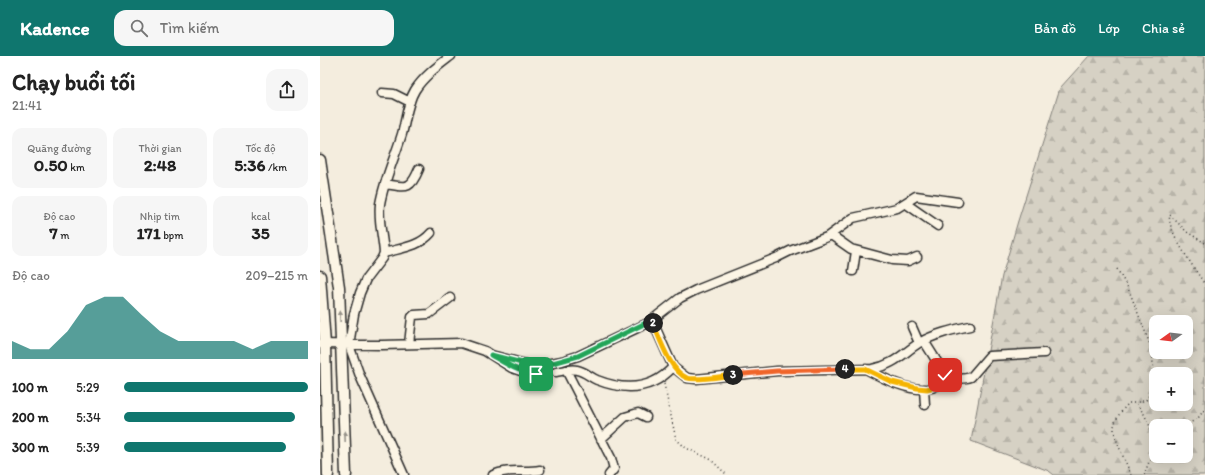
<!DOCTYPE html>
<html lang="vi">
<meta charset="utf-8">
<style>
body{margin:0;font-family:Itim,sans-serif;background:#f6f6f6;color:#222;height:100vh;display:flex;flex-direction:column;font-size:15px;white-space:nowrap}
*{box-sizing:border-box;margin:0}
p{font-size:13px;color:#767676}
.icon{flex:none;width:22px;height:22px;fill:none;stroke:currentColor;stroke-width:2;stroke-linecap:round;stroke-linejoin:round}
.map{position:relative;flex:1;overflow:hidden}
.drawer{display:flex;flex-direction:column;background:#fff;width:320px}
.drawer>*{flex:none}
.needle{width:26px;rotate:255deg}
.fabs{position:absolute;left:829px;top:259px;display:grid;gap:8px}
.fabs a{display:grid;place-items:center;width:44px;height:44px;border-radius:8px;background:#fff;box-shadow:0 4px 16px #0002;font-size:20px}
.pin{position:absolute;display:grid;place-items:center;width:34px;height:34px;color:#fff;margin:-17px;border-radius:8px;box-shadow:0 2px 6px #0006}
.km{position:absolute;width:20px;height:20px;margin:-10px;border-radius:50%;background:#222;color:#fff;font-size:11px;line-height:20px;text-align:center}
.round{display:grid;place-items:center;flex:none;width:42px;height:42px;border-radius:12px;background:#f6f6f6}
.summary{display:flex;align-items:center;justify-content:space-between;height:68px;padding:0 12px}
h1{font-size:22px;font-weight:700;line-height:30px}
.figures{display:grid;grid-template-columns:repeat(3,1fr);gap:6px;height:68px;padding:4px 12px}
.figures div{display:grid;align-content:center;border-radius:10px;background:#f6f6f6;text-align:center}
.figures b{font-size:17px;font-weight:700}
.figures small{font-size:11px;font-weight:400}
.figures p{font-size:11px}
.chart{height:112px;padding:8px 12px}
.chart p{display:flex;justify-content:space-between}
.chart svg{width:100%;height:72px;margin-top:4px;fill:#0f766e;opacity:.7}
ul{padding:0 12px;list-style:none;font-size:13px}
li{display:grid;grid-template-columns:64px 48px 1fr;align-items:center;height:30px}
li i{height:10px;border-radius:5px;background:#0f766e}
header{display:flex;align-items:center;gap:24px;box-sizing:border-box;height:56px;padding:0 20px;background:#0f766e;color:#fff}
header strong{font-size:19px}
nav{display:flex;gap:22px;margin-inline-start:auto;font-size:14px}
.search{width:280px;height:36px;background:#f6f6f6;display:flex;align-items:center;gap:10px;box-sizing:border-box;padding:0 14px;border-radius:12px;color:#767676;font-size:15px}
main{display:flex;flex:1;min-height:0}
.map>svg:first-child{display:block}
</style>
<header>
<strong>Kadence</strong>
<div class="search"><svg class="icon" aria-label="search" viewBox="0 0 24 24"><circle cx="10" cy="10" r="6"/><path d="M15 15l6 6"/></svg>Tìm kiếm</div>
<nav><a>Bản đồ</a><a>Lớp</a><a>Chia sẻ</a></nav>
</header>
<main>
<section class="drawer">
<div class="summary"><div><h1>Chạy buổi tối</h1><p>21:41</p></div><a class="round"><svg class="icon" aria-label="share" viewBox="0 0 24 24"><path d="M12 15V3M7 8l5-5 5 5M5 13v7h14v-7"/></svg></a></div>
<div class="figures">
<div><p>Quãng đường</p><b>0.50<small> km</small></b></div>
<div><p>Thời gian</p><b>2:48</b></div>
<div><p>Tốc độ</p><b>5:36<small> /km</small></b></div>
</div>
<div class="figures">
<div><p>Độ cao</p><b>7<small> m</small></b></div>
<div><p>Nhịp tim</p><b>171<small> bpm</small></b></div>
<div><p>kcal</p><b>35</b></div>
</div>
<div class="chart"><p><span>Độ cao</span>209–215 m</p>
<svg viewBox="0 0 160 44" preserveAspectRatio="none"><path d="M0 44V33L10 38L20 38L30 27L40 11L50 6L60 6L70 17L80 27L90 33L100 33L110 33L120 33L130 38L140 33L150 33L160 33V44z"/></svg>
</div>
<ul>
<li><b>100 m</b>5:29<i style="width:100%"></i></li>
<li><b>200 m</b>5:34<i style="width:93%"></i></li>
<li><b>300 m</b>5:39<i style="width:88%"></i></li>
</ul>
</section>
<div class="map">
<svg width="885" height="419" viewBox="0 0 885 419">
<defs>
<pattern id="forest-firs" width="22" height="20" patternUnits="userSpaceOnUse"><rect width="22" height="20" fill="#d6d1c4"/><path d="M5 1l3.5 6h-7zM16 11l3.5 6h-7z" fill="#b8b4a9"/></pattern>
</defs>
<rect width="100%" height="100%" fill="#f4edde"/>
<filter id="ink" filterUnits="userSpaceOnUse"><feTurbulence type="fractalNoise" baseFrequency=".025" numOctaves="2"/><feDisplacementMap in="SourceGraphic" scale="8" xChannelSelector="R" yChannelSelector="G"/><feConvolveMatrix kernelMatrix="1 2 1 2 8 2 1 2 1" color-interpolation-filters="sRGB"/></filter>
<g filter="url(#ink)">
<!-- built -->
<path fill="#e5dfd0" d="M0 294H4L6 419H0Z"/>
<!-- forest -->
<path fill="url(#forest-firs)" stroke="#807e78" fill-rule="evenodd" d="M769 0H885V419H734L729 415 651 385 682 220 698 165 740 32ZM836 266H866V296H836ZM836 318H866V348H836ZM836 370H866V400H836Z"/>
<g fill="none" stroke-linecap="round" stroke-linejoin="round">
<!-- minor-tunnel -->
<path stroke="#ccc6ba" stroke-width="8" stroke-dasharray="8 4" stroke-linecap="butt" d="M216 318 236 316"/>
<!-- minor casing -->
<g stroke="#2b2b2b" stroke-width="11">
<path id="minor" d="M62 37 74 38 90 46
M65 128C86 131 90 135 99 113
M585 147 618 170
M511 179 531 193 572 204 588 205 597 201
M64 197C81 192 99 191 111 177
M533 215 536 195
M332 264 353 311 367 322 376 323 457 315 552 313C574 309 582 298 599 287 615 278 632 274 650 270
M592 271 599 287
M604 285 628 323
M0 288 62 289 141 287 165 295 192 312 204 316 216 318
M89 288 92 261 94 259 109 258 130 242
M171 299 210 309H221L242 305 258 300 328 267 360 242 376 234 456 202 470 195 507 181 533 162 577 152 596 140 638 146
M546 313C563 322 587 335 607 333 615 332 620 327 627 324 632 322 644 324 651 321L669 300 724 297
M246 314 291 402 294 413 289 419
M236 316C242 315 251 312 257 314 264 315 270 321 277 324 305 335 332 334 353 311
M604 333 605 349
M281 383 305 361 318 357 326 361
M84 419 40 320 29 289 34 258 40 237 46 223 62 202 64 197C63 181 58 165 60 148 64 124 75 101 82 78 86 64 87 47 95 34 104 20 118 10 131 0
M173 419C188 412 204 417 220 414"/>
</g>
<!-- major casing -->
<g stroke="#2b2b2b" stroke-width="13">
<path id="major" d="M0 104 19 231 26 419
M0 220 5 288 8 419"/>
</g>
<!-- path -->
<path stroke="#2b2b2b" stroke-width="1.5" stroke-dasharray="1 3" stroke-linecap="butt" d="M885 187 867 176 850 159C845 173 877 215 885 229
M797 213 808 232 825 275 831 292 835 322 834 332 826 344 816 347
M344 328 356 383 366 392 390 403 407 419
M865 370 878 362 885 353
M811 419C807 408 793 381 794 371 795 362 803 353 809 347H816L824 358 836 383
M824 419 829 406 836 396"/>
<!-- minor -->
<use href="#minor" stroke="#fcf5e5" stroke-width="8"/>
<!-- major -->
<use href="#major" stroke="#fcf5e5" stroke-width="10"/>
</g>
<!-- one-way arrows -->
<defs><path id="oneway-solid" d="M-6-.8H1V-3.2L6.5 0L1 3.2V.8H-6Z"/></defs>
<g fill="#949088">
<use href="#oneway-solid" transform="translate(20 260) rotate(-92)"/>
<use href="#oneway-solid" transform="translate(25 380) rotate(-92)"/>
</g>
</g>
<g fill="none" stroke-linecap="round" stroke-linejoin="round" filter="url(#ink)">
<!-- split-1 casing -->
<g stroke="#fff" stroke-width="8">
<path id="split-1" d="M216 318C196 315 188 309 171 299L210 309 233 307"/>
</g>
<!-- split-2 casing -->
<g stroke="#fff" stroke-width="8">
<path id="split-2" d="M233 307 258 300 332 264 333 267"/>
</g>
<!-- split-3 casing -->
<g stroke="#fff" stroke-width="8">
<path id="split-3" d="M333 267C340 283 350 315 367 322 376 325 403 320 413 319"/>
</g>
<!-- split-4 casing -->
<g stroke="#fff" stroke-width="8">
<path id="split-4" d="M413 319 457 315 525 313"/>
</g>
<!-- split-5 casing -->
<g stroke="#fff" stroke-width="8">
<path id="split-5" d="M525 313H545L572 326 597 332 607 333 618 330 628 323 625 319"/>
</g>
<!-- split-1 -->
<use href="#split-1" stroke="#22a559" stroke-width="5"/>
<!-- split-2 -->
<use href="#split-2" stroke="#22a559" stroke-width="5"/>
<!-- split-3 -->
<use href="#split-3" stroke="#f5b400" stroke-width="5"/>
<!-- split-4 -->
<use href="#split-4" stroke="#f0652b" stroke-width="5"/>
<!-- split-5 -->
<use href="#split-5" stroke="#f5b400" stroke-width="5"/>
</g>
</svg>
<div class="fabs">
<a><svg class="needle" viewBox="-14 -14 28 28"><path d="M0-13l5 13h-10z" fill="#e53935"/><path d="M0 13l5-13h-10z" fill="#767676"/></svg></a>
<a>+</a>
<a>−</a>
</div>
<div class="pin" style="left:216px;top:318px;background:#1e9e55"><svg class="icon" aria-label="arrive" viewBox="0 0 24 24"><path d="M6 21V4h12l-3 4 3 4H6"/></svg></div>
<div class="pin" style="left:625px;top:319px;background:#d93025"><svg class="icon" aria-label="check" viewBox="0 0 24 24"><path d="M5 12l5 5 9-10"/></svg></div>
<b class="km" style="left:333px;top:267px">2</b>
<b class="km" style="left:413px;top:319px">3</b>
<b class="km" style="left:525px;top:313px">4</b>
</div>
</main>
